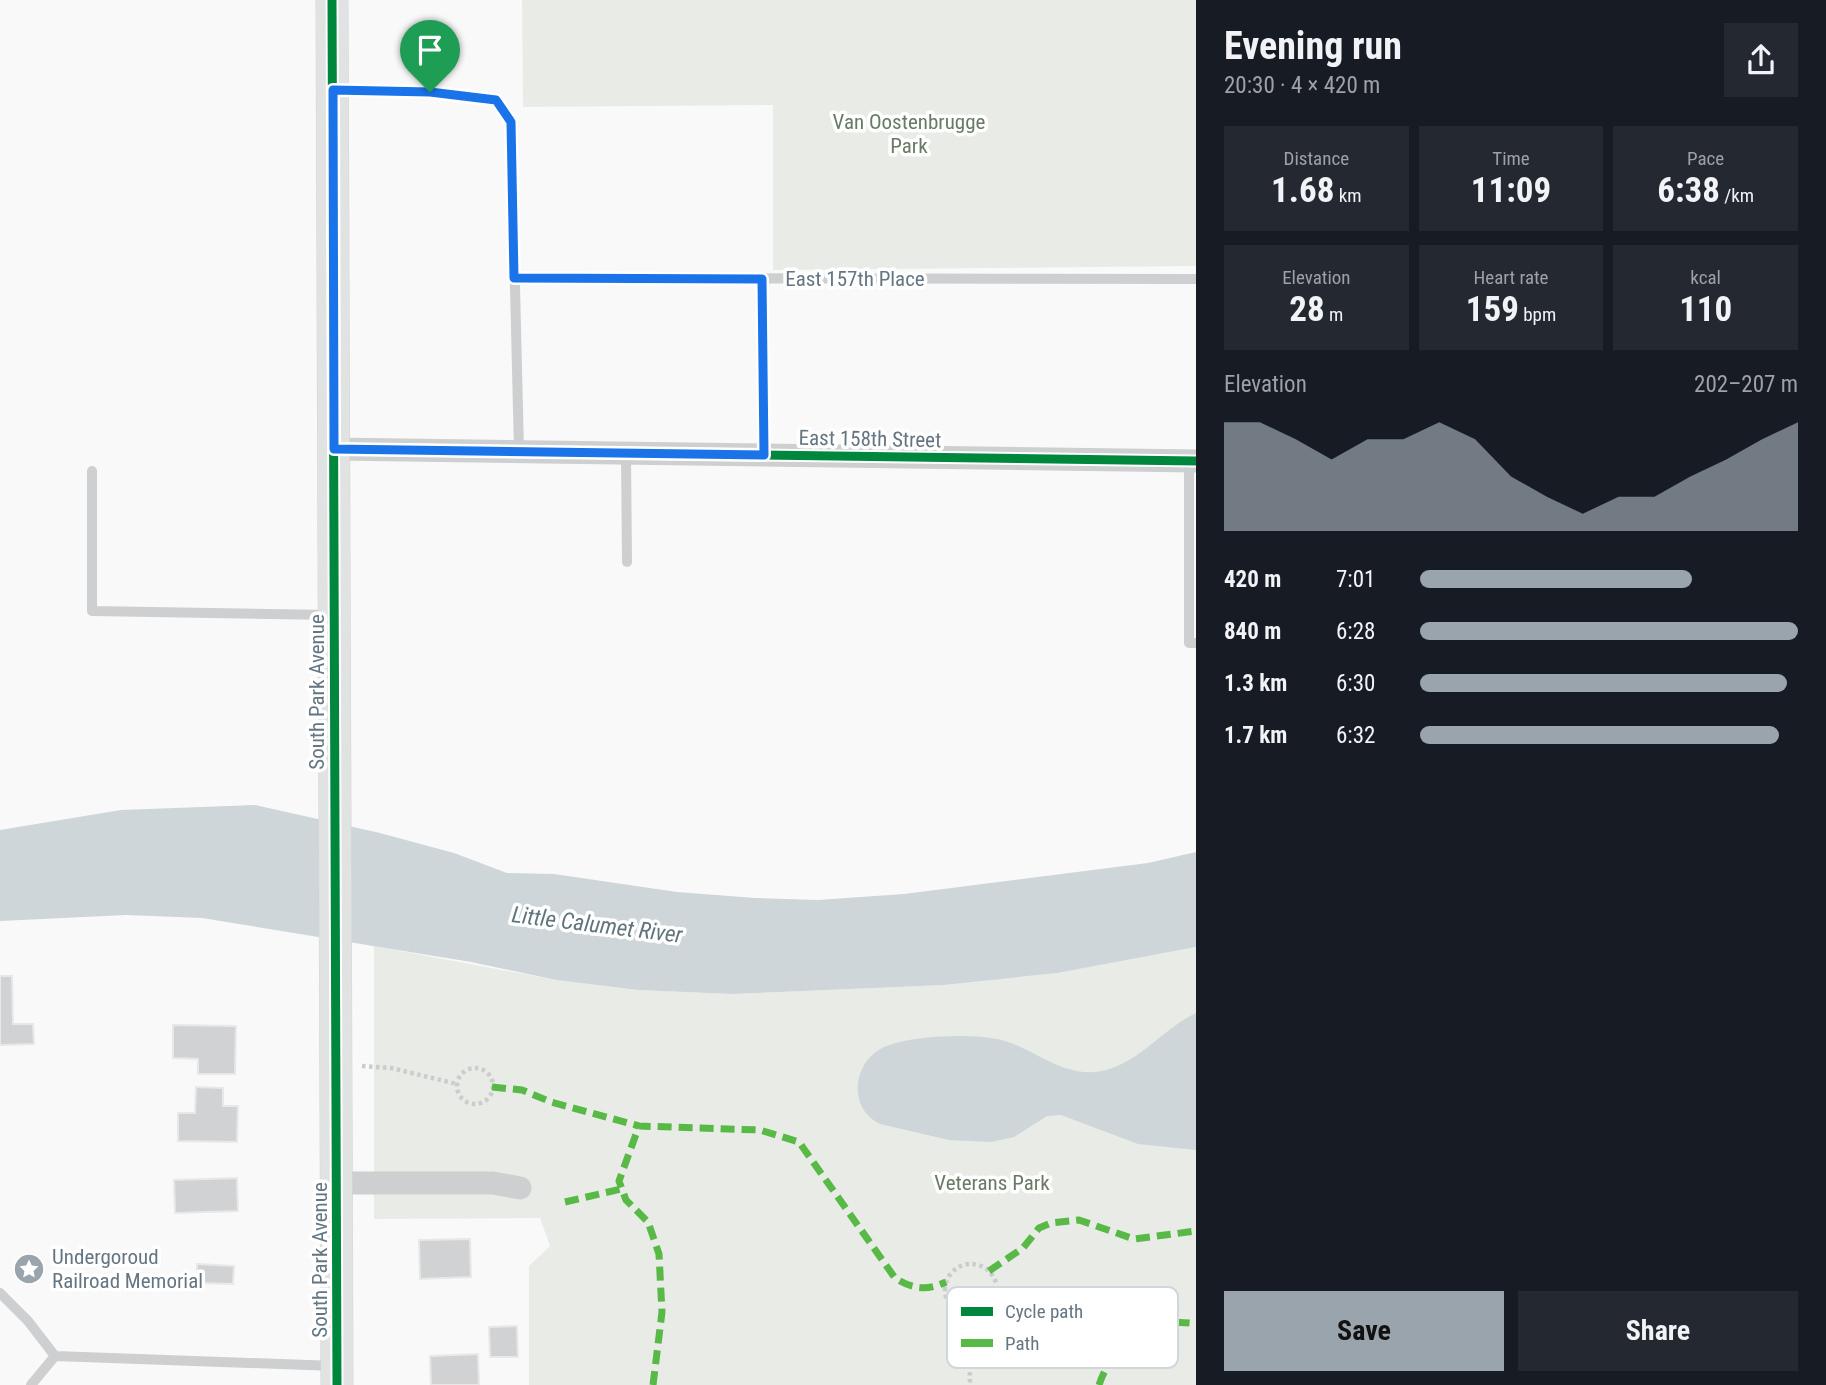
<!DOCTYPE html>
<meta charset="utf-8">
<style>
body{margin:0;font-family:"Roboto Condensed",sans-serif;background:#242831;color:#f1f3f6;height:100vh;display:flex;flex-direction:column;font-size:26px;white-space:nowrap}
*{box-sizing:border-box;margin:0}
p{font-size:23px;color:#9ea1a6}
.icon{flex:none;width:38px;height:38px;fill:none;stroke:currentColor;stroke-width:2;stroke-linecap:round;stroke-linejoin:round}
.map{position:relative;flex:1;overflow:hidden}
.panel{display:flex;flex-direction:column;background:#171b24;width:630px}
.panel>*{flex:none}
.pin{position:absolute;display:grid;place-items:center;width:60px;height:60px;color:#fff;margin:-72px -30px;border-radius:50% 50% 50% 0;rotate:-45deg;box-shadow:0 0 7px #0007}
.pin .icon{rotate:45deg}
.round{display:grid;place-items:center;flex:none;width:74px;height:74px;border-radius:0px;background:#242831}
.headline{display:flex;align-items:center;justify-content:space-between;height:119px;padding:0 28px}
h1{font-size:38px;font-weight:700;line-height:52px}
.metrics{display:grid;grid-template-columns:repeat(3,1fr);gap:10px;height:119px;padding:7px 28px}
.metrics div{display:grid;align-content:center;border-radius:0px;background:#242831;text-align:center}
.metrics b{font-size:35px;font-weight:700}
.metrics small{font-size:19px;font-weight:400}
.metrics p{font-size:19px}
.chart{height:196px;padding:14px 28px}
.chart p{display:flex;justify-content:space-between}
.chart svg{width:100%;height:126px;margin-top:7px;fill:#99a4ac;opacity:.7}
.cta{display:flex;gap:14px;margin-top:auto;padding:14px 28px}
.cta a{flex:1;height:80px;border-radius:0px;background:#99a4ac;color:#111;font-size:28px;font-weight:700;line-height:80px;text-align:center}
.cta a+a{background:#242831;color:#f1f3f6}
ul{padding:0 28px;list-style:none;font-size:23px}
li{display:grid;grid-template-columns:112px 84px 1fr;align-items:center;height:52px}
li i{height:18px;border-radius:9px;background:#99a4ac}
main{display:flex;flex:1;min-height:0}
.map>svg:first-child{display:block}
</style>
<main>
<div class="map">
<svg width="1196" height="1385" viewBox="0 0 1196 1385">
<rect width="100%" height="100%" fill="#f9f9f9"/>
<!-- green -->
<path fill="#e8ebe6" d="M522 0H1196V266L773 270V105L523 107Z
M374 946 556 980 638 990 732 994 944 985 1056 973 1196 947V1385H529V1266L550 1246 540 1218 374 1219Z"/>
<!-- water -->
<path fill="#ced6d9" d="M255 805 380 833 454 853 507 873 554 874 677 892 755 898 818 900 904 894 1148 863 1196 852V947L1057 973 944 985 732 994 638 990 556 980 471 962 202 918 126 915 0 921V830L121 810Z
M1196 1013V1150L1138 1144 1061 1115 1047 1116 1014 1137 991 1142 949 1140 880 1124C848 1109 852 1064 882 1048 909 1035 980 1032 1008 1042 1040 1053 1065 1078 1102 1071 1140 1063 1162 1029 1196 1013Z"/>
<!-- building -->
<path fill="#d0d2d3" stroke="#e8e8e8" stroke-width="2" d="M0 976H12L13 1024H33L34 1044 0 1045Z
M173 1025 236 1026 235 1074H198V1059L173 1058Z
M196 1087 223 1088V1106H238L237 1142 178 1141V1113H195Z
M237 1178 238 1211 175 1213 174 1180Z
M470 1239 471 1277 420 1279 419 1240Z
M197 1264 234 1266 233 1284 197 1283Z
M517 1326 518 1357H490L489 1327Z
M478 1354 479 1385H431L430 1356Z"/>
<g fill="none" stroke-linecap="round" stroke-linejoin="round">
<!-- secondary casing -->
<g stroke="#d5d6d7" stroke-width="33">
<path id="secondary" d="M332 0 337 1385"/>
</g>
<!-- path -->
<path stroke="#cbcccd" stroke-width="4.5" stroke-dasharray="3.5 3.5" stroke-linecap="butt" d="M362 1066 391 1068 457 1084
M457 1086a18 18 0 1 1 36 0a18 18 0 1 1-36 0Z
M945 1290a26 26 0 1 1 52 0a26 26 0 1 1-52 0Z
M969 1316 970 1385"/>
<!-- lane -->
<path stroke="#cecfd0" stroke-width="10" d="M334 90 430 92 496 100 511 122 519 451
M515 278 1196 279
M762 279 764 455
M626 454 627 562
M1189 461V643H1196
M92 471V611L332 615
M0 1293 28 1321 55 1356
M55 1356 335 1366
M31 1385 55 1356"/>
<!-- street -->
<path stroke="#cecfd0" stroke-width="23" d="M334 449 1196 461
M337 1183H493L520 1188"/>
<!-- secondary -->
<use href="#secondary" stroke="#e1e2e2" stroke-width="32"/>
<!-- quiet -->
<path stroke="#58b947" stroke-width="7" stroke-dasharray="14 7" stroke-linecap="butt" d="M492 1087 522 1090 551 1102 639 1126
M565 1202 621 1189
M989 1271 1023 1248 1039 1228 1051 1223 1079 1220 1134 1239 1196 1231
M653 1385 662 1312 659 1254 648 1222 626 1200 619 1181 639 1126 760 1130 799 1142 895 1278C912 1289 927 1291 946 1282
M1099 1385C1113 1343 1150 1316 1196 1324"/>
<!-- cycleway casing -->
<g stroke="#fff" stroke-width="13">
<path id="cycleway" d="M332 0 337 1385
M334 449 1196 461"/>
</g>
<!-- cycleway -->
<use href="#cycleway" stroke="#00873e" stroke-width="9"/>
</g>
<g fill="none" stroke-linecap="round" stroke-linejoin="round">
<!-- route casing -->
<g stroke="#fff" stroke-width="14">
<path id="route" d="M333 90 430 92 496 100 511 122 514 278 762 279 764 455 334 449Z"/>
</g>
<!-- route -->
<use href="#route" stroke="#1a73e8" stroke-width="9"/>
</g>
<!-- icons -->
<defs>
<g id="sight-disc" transform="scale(1.575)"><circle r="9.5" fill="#99a4ac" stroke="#fff"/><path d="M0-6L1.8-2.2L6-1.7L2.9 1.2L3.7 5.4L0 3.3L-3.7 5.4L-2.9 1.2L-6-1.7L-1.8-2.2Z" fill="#fff"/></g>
</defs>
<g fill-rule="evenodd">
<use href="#sight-disc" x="29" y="1269"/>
</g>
<g text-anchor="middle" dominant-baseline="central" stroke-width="7" stroke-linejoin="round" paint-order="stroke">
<!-- park labels -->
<g font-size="21" fill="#687a64" stroke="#fff">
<text x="909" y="122">Van Oostenbrugge<tspan x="909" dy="24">Park</tspan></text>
<text x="992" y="1183">Veterans Park</text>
</g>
<!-- street labels -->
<g font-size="21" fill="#657683" stroke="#fff">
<text x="855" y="279">East 157th Place</text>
<text transform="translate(870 439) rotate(1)">East 158th Street</text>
<text transform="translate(317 692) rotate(-90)">South Park Avenue</text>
<text transform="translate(320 1260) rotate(-90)">South Park Avenue</text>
</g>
<!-- poi labels -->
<g font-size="21" fill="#657683" stroke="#fff" text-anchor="start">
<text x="52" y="1257">Undergoroud<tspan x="52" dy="24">Railroad Memorial</tspan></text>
</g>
<!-- water labels -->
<g font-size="23" font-style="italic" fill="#60757c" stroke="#fff">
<text transform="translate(597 925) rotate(7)">Little Calumet River</text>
</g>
</g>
<!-- legend -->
<rect x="947" y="1287" width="231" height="81" rx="10" fill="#fff" stroke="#d1d6da" stroke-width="2"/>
<rect x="961" y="1307" width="32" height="9" fill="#00873e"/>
<rect x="961" y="1339" width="32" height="8" fill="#58b947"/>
<g font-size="19" fill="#657683">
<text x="1005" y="1318">Cycle path</text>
<text x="1005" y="1350">Path</text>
</g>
</svg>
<div class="pin" style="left:430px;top:92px;background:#1e9e55"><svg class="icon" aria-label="arrive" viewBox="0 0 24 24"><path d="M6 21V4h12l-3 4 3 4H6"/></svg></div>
</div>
<section class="panel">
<div class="headline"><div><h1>Evening run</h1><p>20:30 · 4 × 420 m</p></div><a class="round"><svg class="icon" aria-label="share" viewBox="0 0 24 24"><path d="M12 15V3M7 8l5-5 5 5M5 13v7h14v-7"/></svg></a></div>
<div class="metrics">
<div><p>Distance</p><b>1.68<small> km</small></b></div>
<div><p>Time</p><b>11:09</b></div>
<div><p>Pace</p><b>6:38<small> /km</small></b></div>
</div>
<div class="metrics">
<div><p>Elevation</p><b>28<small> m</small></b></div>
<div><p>Heart rate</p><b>159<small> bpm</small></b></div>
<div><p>kcal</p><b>110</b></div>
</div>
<div class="chart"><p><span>Elevation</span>202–207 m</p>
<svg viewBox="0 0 160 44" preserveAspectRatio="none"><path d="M0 44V6L10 6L20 12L30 19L40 12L50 12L60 6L70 12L80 25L90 32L100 38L110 32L120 32L130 25L140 19L150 12L160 6V44z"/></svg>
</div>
<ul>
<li><b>420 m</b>7:01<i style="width:72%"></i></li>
<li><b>840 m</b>6:28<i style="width:100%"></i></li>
<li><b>1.3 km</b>6:30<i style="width:97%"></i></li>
<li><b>1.7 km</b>6:32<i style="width:95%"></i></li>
</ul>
<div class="cta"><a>Save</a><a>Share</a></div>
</section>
</main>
